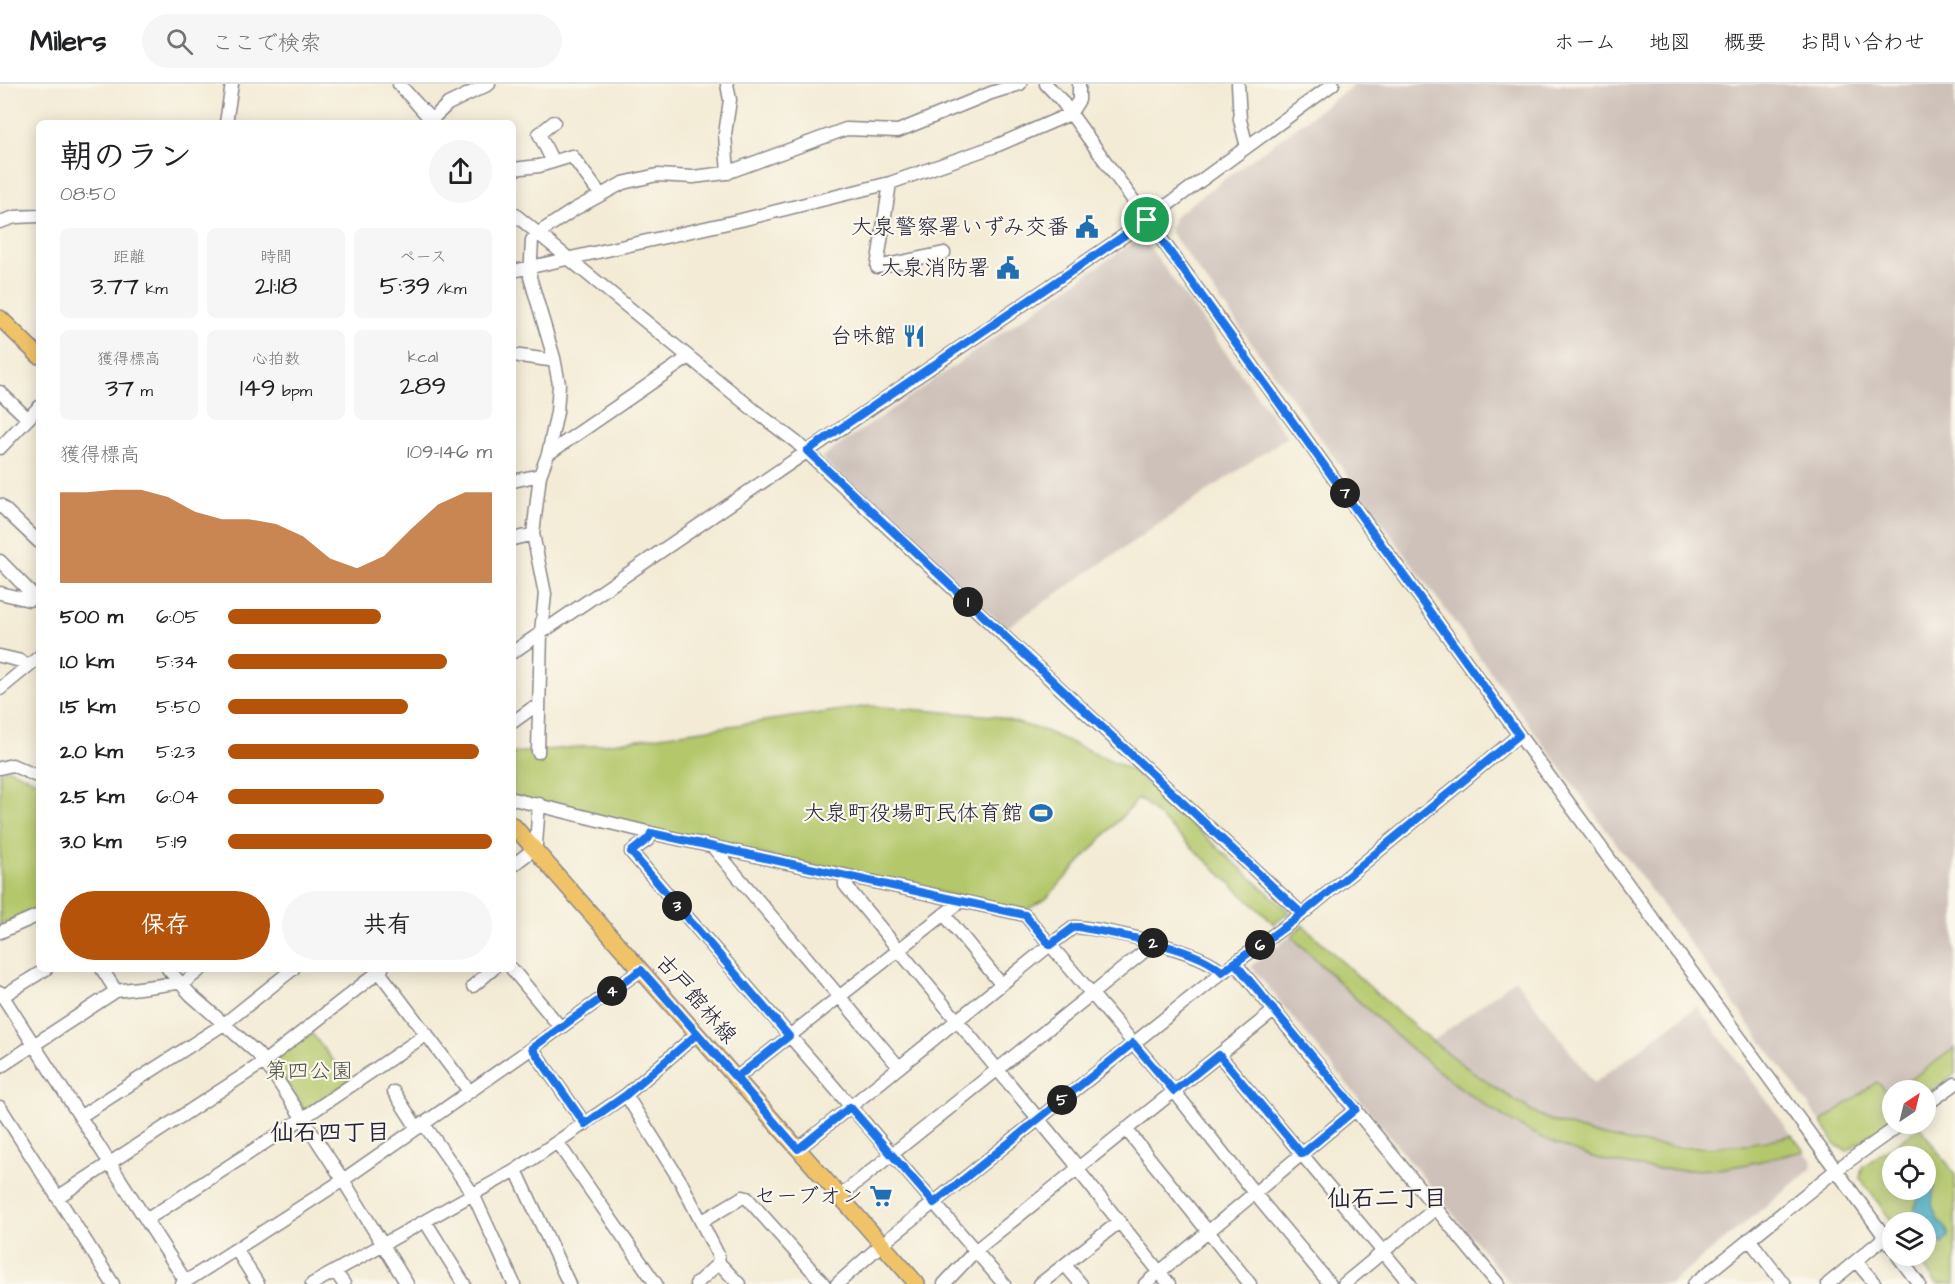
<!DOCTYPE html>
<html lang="ja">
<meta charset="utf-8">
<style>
body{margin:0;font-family:"Architects Daughter","Klee One",sans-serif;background:#f6f6f6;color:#202124;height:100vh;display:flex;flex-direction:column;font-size:22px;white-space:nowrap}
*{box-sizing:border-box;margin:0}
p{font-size:20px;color:#757577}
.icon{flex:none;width:33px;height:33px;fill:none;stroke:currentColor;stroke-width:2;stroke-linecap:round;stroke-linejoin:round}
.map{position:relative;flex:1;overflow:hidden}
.sheet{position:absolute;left:36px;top:36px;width:480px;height:852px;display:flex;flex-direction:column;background:#fff;border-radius:9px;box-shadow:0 3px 15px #0003}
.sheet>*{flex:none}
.needle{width:39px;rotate:35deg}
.buttons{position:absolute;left:1882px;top:996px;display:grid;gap:12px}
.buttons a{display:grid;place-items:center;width:54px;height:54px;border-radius:50%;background:#fff;box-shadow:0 3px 15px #0003;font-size:30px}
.pin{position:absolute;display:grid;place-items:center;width:51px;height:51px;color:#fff;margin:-26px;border:3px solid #fff;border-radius:50%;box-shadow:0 2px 6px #0007}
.km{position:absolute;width:30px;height:30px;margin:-15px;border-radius:50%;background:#222;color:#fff;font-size:16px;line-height:30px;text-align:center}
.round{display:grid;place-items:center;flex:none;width:63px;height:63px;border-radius:32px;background:#f6f6f6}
.head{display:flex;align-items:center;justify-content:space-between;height:102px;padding:0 24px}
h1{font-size:33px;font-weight:600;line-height:45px}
.figures{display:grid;grid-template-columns:repeat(3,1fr);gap:9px;height:102px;padding:6px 24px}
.figures div{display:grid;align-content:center;border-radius:9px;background:#f6f6f6;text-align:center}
.figures b{font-size:26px;font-weight:600}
.figures small{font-size:16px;font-weight:400}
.figures p{font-size:16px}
.chart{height:168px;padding:12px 24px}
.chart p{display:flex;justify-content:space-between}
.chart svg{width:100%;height:108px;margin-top:6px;fill:#b45309;opacity:.7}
.button{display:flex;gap:12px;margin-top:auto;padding:12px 24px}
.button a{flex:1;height:69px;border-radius:36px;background:#b45309;color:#fff;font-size:24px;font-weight:600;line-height:69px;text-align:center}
.button a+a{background:#f6f6f6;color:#202124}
ul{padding:0 24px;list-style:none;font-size:20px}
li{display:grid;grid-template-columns:96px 72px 1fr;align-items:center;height:45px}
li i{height:15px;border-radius:8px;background:#b45309}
header{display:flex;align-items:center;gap:36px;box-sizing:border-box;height:84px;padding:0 30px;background:#fff;border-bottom:2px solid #e0e0e0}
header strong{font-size:28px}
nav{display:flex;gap:33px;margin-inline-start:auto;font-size:21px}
.search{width:420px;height:54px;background:#f6f6f6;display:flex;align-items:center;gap:15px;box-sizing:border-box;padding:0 21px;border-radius:33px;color:#757577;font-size:22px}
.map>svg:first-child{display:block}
</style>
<header>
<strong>Milers</strong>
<div class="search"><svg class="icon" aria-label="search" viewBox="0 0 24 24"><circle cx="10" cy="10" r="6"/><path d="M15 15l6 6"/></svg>ここで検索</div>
<nav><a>ホーム</a><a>地図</a><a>概要</a><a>お問い合わせ</a></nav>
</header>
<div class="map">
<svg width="1955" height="1200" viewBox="0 0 1955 1200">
<rect width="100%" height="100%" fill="#fbf7ec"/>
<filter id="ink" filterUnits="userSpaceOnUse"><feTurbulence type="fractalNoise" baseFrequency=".0167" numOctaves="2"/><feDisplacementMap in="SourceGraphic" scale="12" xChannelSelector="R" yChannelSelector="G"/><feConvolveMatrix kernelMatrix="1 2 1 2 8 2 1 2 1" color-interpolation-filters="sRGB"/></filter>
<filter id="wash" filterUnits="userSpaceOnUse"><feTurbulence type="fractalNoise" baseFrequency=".008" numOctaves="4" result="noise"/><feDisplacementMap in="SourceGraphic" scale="24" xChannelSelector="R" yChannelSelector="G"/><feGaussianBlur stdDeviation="1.35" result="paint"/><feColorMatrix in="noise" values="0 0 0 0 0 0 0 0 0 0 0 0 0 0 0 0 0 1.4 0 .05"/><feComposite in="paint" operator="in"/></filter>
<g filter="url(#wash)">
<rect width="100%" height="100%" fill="#f3ebd5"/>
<!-- industrial -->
<path fill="#cec1ba" d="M1355 0H1955V964L1890 1010 1877 998 1821 1038 1516 623 1170 147 1174 132Z
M1135 157 1147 160 1287 353 1006 544 821 374Z
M1291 852 1389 944 1438 987 1515 1040 1581 1070 1608 1078 1646 1084 1686 1086 1717 1085 1804 1067 1812 1077 1811 1085 1670 1200H1510L1251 882Z
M1515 895 1594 999 1697 922 1792 1051 1731 1061H1645L1602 1053 1546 1035 1477 992 1432 958Z"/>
<!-- green -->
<path fill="#b4c76a" stroke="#6b7452" stroke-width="1.5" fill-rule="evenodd" d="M870 622 994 632 1045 647 1132 686 1289 828 1274 840 1139 714 1046 815 1028 825 1009 823 662 749 513 712V669L590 662Z
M9 685 39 698V825L0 841V687Z
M1303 841C1365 899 1427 959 1499 1006 1514 1015 1529 1026 1545 1034 1555 1039 1566 1041 1576 1044 1645 1067 1721 1069 1792 1051L1804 1067C1775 1073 1744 1083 1715 1085 1670 1088 1623 1084 1580 1069 1470 1032 1373 931 1291 852Z
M310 947 349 997 306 1026 303 1025 273 977Z
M1955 964V990L1926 1011V1006H1895Z
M1877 998 1890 1010 1893 1008V1035L1847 1067 1836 1061 1821 1038Z
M1920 1043 1955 1091V1200H1937L1916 1172H1926V1138L1893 1139 1860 1094 1862 1083ZM1893 1072H1926V1106H1893Z"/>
<!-- water -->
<path fill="#47aec7" stroke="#346881" stroke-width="1.5" d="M1926 1081 1934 1102 1932 1121 1938 1136 1945 1142 1949 1152 1943 1160C1932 1155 1926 1151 1926 1138H1920L1914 1125 1921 1106H1926Z"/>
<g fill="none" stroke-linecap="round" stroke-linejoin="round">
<!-- stream -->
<path stroke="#47aec7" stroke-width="2" d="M1084 15 1088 0
M1076 30 1080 27 1083 20
M978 74 992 69
M18 127 39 125
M0 132 9 129"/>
</g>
</g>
<g filter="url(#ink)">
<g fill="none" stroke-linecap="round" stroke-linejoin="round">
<!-- minor casing -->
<g stroke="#8a8688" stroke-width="15">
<path id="minor" d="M399 0 434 39
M727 0 730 16 725 50 728 89
M1046 0 1061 16 1527 662 1893 1164
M1238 0 1240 36 1247 63
M431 36 448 20 489 0
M226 39 232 0
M553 78 539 50 554 38
M513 85 539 82 572 72 600 110
M890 99 877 183 944 169
M513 129 755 327 796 358 1302 830
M0 138 15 133 39 132
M513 187 741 136 890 99 998 61 1070 30 1079 16V0
M513 271 549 276 554 274
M0 308 28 335
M0 364 39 323
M548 370 689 273
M513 397 540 391
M0 421 39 458
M513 455 533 450
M0 477 39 517
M0 509 29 516 35 513
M513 568 1147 136 1333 0
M0 572 21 577 26 582
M0 605 39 573
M513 638 531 625 539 624
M538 668 541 548 545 510 533 450 540 391 548 370 557 328 559 300 554 274 530 193 532 156 537 150 575 125 623 99 657 91 693 93 726 89 846 45 898 47 991 9 1020 0
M0 684 12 681 39 693
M513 715 651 749 1025 831 1174 1007 1255 1110 1330 1200
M651 749 649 755 631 768 1004 1200
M712 762 899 983
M513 781 534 765 536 760 539 720
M845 792V801L1074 1078 1082 1091 1169 1200
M944 830 1001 900
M0 848 39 831
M1235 879 1498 1200
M102 885 116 907
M168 885 191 911 257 969 274 991 343 1096 407 1200
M377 885 469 1007
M512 885 561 944
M473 902 493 885
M0 908 186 1198
M3 912 46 885
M532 964 585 1040
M1219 971 1410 1200
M0 983 116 907 185 898 201 885
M736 994 961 817
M394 1008 417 1044
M626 1011 681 1098 718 1171 719 1179 739 1200
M1926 1021 1955 1000
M0 1023 113 1200
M81 1032 224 940 293 885
M423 1039 473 1110 514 1200
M1126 1045 1250 1200
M557 1058 656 1200
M798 1065 1050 861 1074 843C1105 844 1202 867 1223 888
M516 1086 569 1200
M840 1112 1146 866 1151 858
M58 1113 264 978 382 885
M146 1136 303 1034 427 950
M425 1137 464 1200
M701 1138 743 1113 747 1114 824 1200
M1749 1155 1784 1200
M236 1165 258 1200
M1898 1172 1919 1200
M1856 1177 1875 1200
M1065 1181 1081 1200
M335 1187 344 1200
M182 1200 343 1096 532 964 641 886
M312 1200 516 1086 626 1011 697 950
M696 1200 719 1179
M837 1200 882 1160 1223 888 1302 830 1519 651
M944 1200 976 1166 1275 926
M1040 1200 1119 1138
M1145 1200 1356 1025
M1344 1200 1436 1124
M1694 1200 1836 1086 1901 1040
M1828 1200 1885 1153"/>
</g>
<!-- major casing -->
<g stroke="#8a8688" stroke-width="18">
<path id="major" d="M0 234 39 272
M513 741 917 1200"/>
</g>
<!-- minor -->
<use href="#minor" stroke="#fff" stroke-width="12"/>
<!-- major -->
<use href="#major" stroke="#f0c369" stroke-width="15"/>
</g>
</g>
<g fill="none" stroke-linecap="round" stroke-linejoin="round" filter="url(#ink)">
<!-- route casing -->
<g stroke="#fff" stroke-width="12">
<path id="route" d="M1147 136 807 367 1302 830C1276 850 1249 868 1222 888 1198 863 1114 850 1079 843H1074L1050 861 1025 831 651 749 649 754 631 768 789 952 736 994 697 950 626 1011 585 1040 532 964 641 886C694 945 746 1005 798 1065L850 1023 934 1119 1133 959 1174 1007 1219 971 1302 1070 1356 1025 1235 879 1302 830 1519 651 1147 136"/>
</g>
<!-- route -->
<use href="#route" stroke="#1a73e8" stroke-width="8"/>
</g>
<!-- icons -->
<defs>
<g id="civic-bare" transform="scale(1.8)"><path d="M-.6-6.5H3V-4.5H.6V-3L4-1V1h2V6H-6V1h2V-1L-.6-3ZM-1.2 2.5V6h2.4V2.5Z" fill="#1f6fb2" stroke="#fbf7ec" stroke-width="2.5" paint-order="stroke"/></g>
<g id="restaurant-bare" transform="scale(1.8)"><path d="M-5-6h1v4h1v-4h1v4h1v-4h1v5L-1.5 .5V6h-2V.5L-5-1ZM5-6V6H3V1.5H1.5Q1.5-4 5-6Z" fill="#1f6fb2" stroke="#fbf7ec" stroke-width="2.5" paint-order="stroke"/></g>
<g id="stadium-bare" transform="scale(1.8)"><path d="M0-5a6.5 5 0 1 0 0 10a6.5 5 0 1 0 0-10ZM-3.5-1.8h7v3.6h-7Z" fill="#1f6fb2" stroke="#fbf7ec" stroke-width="2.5" paint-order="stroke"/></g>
<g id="supermarket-bare" transform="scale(1.8)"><path d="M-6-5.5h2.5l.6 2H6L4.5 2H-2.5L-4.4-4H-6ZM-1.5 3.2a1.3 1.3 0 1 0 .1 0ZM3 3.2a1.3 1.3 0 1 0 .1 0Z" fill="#1f6fb2" stroke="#fbf7ec" stroke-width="2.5" paint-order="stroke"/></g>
</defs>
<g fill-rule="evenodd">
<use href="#civic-bare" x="1087" y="143"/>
<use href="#civic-bare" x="1008" y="184"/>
<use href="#restaurant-bare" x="914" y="252"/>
<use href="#stadium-bare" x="1041" y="729"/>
<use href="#supermarket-bare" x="881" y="1112"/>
</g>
<g text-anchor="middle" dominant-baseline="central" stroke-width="4.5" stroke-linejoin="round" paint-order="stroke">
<!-- poi labels -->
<g font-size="22" fill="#22223b" stroke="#fbf7ec" text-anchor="end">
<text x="1069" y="143">大泉警察署いずみ交番</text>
<text x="990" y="184">大泉消防署</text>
<text x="896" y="252">台味館</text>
<text x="1023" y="729">大泉町役場町民体育館</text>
<text x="863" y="1112">セーブオン</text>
</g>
<!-- street labels -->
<g font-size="22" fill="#22223b" stroke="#fbf7ec">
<text transform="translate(696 915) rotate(49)">古戸館林線</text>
</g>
<!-- park labels -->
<g font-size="22" fill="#4e5449" stroke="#fbf7ec">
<text x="309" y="987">第四公園</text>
</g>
<!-- neighbourhood labels -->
<g font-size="24" font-weight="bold" fill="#22223b" stroke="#fbf7ec">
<text x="330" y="1049">仙石四丁目</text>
<text x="1387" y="1115">仙石二丁目</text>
</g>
</g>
</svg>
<div class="buttons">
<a><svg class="needle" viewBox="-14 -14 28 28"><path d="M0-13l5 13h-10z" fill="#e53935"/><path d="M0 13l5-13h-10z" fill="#757577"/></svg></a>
<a><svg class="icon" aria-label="locate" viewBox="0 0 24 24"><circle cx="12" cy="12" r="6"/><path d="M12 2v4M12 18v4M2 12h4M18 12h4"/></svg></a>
<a><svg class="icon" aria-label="layers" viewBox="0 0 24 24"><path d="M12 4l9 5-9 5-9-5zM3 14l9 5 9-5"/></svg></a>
</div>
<div class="pin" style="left:1147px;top:136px;background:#1e9e55"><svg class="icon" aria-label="arrive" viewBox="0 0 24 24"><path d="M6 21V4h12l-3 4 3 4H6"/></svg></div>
<b class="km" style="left:968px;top:518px">1</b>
<b class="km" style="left:1153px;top:859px">2</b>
<b class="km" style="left:677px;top:822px">3</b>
<b class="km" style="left:612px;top:907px">4</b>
<b class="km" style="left:1062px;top:1016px">5</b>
<b class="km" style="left:1260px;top:861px">6</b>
<b class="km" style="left:1345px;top:409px">7</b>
<section class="sheet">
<div class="head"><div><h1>朝のラン</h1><p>08:50</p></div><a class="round"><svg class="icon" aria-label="share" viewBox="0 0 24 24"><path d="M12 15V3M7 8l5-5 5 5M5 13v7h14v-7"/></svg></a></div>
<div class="figures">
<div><p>距離</p><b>3.77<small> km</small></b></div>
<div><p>時間</p><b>21:18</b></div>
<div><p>ペース</p><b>5:39<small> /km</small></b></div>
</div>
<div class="figures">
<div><p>獲得標高</p><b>37<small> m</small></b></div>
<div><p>心拍数</p><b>149<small> bpm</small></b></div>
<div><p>kcal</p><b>289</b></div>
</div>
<div class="chart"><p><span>獲得標高</span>109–146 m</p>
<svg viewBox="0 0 160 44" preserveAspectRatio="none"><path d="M0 44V7L10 7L20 6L30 6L40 9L50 15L60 18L70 18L80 20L90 25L100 34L110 38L120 33L130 22L140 12L150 7L160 7V44z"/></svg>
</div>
<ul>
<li><b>500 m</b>6:05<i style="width:58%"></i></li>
<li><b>1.0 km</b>5:34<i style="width:83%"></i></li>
<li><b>1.5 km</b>5:50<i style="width:68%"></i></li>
<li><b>2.0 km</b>5:23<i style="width:95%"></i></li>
<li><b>2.5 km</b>6:04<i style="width:59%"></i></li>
<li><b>3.0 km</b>5:19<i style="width:100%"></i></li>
</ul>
<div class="button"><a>保存</a><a>共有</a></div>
</section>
</div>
